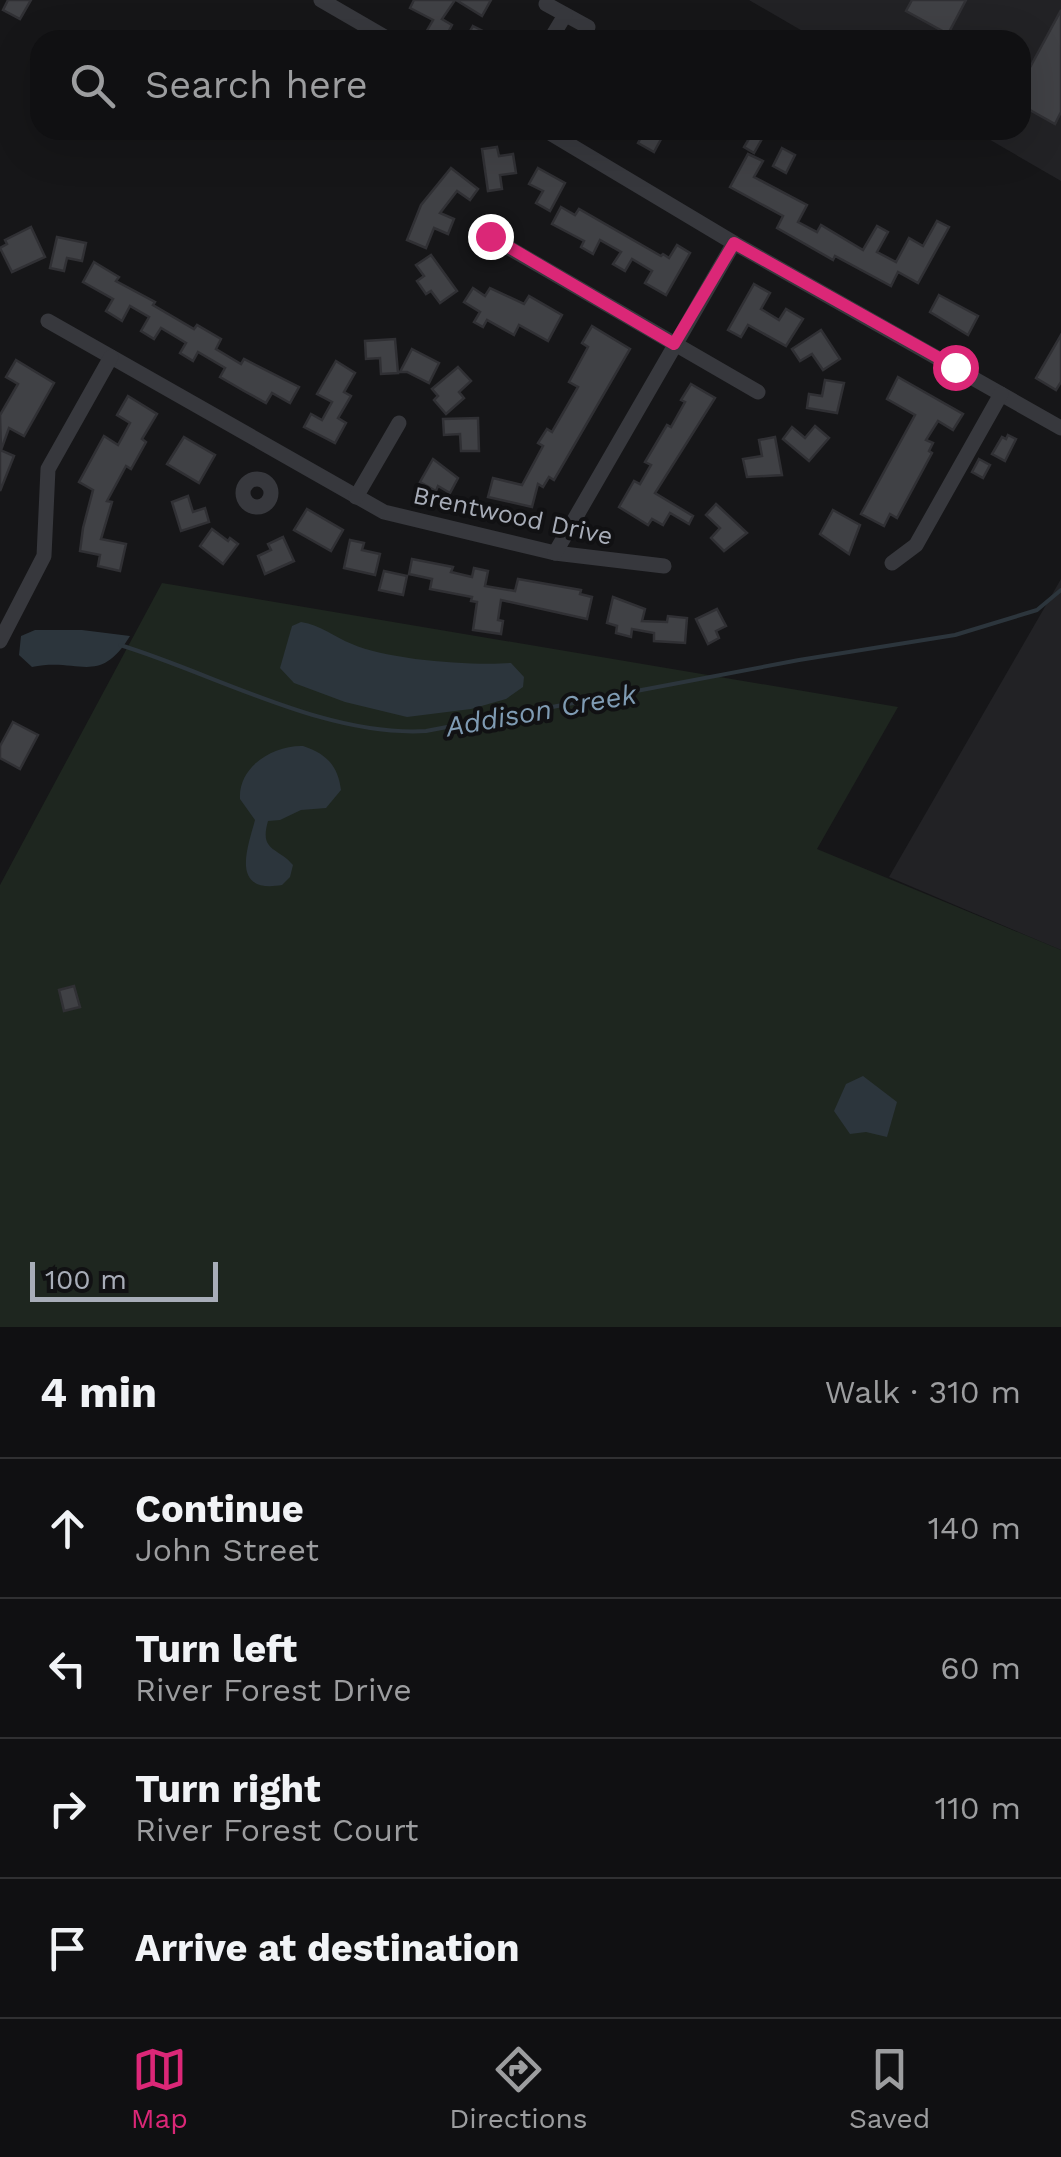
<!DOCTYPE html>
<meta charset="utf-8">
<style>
body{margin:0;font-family:"Work Sans",sans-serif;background:#19191b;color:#f1f3f6}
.scale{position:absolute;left:30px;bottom:25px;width:188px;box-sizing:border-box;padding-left:10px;border:5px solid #a8adb8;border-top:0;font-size:28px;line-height:35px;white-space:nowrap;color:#a8adb8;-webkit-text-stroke:8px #111113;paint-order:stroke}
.stop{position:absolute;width:30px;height:30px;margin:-22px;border:8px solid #db2777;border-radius:50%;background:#fff}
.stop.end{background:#db2777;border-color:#fff;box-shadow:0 2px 10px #0008}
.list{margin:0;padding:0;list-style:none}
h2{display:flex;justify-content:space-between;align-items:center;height:130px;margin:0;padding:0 40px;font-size:42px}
h2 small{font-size:32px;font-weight:400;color:#9c9d9f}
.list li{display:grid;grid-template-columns:65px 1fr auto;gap:30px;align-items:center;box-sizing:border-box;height:140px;padding:0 40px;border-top:2px solid #303032}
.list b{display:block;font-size:38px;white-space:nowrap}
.list p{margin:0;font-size:32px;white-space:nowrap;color:#9c9d9f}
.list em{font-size:32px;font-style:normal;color:#9c9d9f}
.icon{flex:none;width:55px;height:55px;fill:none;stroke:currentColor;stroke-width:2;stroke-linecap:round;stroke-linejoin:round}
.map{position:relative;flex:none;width:1061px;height:1327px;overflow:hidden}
.search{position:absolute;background:#101012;box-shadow:0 10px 40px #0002;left:30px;right:30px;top:30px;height:110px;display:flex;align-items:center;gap:25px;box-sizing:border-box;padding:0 35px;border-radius:30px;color:#9c9d9f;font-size:38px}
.sheet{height:690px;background:#101012}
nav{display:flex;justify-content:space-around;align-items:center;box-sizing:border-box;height:140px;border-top:2px solid #303032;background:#101012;font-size:28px;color:#9c9d9f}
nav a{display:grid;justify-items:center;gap:5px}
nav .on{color:#db2777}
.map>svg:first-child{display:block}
.built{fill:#222225}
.green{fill:#1e261f}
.water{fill:#2c353c}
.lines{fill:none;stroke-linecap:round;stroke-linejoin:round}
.stream{stroke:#2c353c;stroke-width:4}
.building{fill:#404145;stroke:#303034;stroke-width:2.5}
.minor{stroke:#37383d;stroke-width:15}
.route{stroke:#db2777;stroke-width:12}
.labels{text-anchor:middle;stroke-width:8;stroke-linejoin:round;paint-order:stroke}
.street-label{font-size:25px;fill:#a8adb8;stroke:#111113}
.water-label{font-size:28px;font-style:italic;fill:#7f9bb3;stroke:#111113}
</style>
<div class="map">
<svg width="1061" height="1327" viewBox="0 0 1061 1327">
<rect width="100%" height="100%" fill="#161618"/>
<g class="built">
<path d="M749,0H1061V181L973,130H1021V40H818Z"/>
<path d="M1061,579V950L889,877Z"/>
</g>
<path class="green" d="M162,583L898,707L817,849L1061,950V1327H0V885Z"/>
<g class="water">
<path d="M301,622C321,625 334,637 352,644C388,660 472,666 511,663L524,677L523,687L506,699L471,709L407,717L345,702L294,683L280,668L292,626Z"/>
<path d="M35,630H82L130,636C99,687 79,657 32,667L19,655L21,636Z"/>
<path d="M303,746C327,754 338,766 341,790L326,808L301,810L280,820L268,821C259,852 278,847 293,865L290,877L282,885C229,894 248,847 255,820L240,799C238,766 274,745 303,746Z"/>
<path d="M863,1076L897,1102L887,1137L866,1132L850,1134L834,1111L846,1084Z"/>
</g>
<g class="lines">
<path class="stream" d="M120,645C215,674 325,737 426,731L799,660L955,635L1037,610L1061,590"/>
</g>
<g class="building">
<path d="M8,0H31L20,19L3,10Z"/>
<path d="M414,0H455L442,19L452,25L444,40L425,34L433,20L410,8Z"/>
<path d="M456,0H491L482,16Z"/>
<path d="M912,0H966L948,34L906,11Z"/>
<path d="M1061,10V112L1055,124L1021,105V84Z"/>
<path d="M473,26L487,33L483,40H465Z"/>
<path d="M645,130H666L654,152L638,143Z"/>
<path d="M754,130H767L754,153L744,147Z"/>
<path d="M497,147L499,156L513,154L516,173L500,175L502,189L488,191L482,149Z"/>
<path d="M782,148L795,155L786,173L773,166Z"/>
<path d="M748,154L763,161L754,177L807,205L798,222L817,232L821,225L863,250L877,226L888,232L877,252L896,262L909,238L923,246L937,221L949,227L918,283L898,272L891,286L835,256L833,260L777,228L783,216L730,187Z"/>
<path d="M451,168L478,189L470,200L457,191L440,213L454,219L448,234L434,228L426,248L407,240L421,205Z"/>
<path d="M538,168L565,183L550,211L536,203L543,191L529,184Z"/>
<path d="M561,207L575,215L579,209L661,256L663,254L669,258L677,245L690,253L666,295L645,283L652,271L632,259L625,271L613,264L621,252L600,240L593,254L581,247L584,241L552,224Z"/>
<path d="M31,227L45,257L12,272L0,248L7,244L5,240Z"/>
<path d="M57,237L86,243L82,261L67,258L64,271L50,268Z"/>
<path d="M431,255L457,291L440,303L431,291L426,294L417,281L424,276L416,265Z"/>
<path d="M94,262L119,277L116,281L155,302L153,305L194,329L197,325L221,339L216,349L241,364L244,359L299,387L290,403L272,393L266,403L244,391L220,377L225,368L198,352L193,361L180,353L186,343L161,328L154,339L141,331L149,317L130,306L122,321L106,311L113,299L83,282Z"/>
<path d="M754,284L770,293L761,309L779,320L786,309L803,319L786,346L748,325L741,337L728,330Z"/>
<path d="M473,288L485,296L490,288L524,304L529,296L562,315L548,341L519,325L514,335L487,320L483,327L474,322L480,312L464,302Z"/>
<path d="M939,295L978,316L968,335L930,312Z"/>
<path d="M592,326L630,349L554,480L549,477L543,487L538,484L532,507L488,497L493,478L522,485L543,446L538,443L547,429L552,432L578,387L569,382L588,347L582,343Z"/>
<path d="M821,330L840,359L823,370L812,354L800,361L792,349Z"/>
<path d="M1061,335V382L1056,390L1036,378Z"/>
<path d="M395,339L398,373L381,374L380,358L366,359L365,341Z"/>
<path d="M412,349L439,363L429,383L407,372H400Z"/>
<path d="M16,360L54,383L24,436L9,428L1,450L0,415L18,384L6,377Z"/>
<path d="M336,361L355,373L344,392L351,396L338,418L346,423L335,443L304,427L311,414L322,420L332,402L317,394Z"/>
<path d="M458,367L471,381L459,392L464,398L446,414L434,400L438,396L432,389Z"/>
<path d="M898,377L963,414L953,430L938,421L926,440L933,443L929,451L932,453L897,518L890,514L884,526L861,514L915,415L887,399Z"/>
<path d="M825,380L844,383L837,413L807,408L809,394L822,396Z"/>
<path d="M691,384L715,398L655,493L693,516L689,524L670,513L663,525L652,519L648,525L619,507L634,481L640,484L651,465L645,462L667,425L671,427L685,402L681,400Z"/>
<path d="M128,396L157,414L142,439L146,442L131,469L126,466L107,501L112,502L101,539L126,544L120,571L98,566L100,555L80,551L83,528L93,490L79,482L104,436L118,445L130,423L117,415Z"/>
<path d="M478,418L479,451H461L460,434L444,435L443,419Z"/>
<path d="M815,426L829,438L809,461L783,439L792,427L805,438Z"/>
<path d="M1008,435L1016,439L1005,461L992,454L1002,437L1006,439Z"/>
<path d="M184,437L215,455L199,483L167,464Z"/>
<path d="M775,437L782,475L747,477L743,459L762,456L759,440Z"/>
<path d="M0,450L14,456L0,491Z"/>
<path d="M433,459L458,478L450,493L438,486L436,491L420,482Z"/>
<path d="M979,459L990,465L983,478L972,472Z"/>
<path d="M188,496L193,512L205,508L209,522L181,531L172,502Z"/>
<path d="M716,504L747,533L724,551L711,538L720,528L706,515Z"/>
<path d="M307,509L343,530L331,551L294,530Z"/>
<path d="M833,510L860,525L849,554L820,534Z"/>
<path d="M212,529L228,541L230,538L238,544L223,564L200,546Z"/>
<path d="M283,537L294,561L265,574L258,556L271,550L268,544Z"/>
<path d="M350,540L364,543L362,550L380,554L375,575L344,568Z"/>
<path d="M412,559L453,567L451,572L472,577L474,568L488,571L485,586L515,591L518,579L581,590L580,594L592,597L587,619L501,600L498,620L503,621L501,634L473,630L477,602L471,601L472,597L430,589L432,579L409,574Z"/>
<path d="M384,571L407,576L403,595L379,590Z"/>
<path d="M613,597L645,609L642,621L667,622L668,616L687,618L685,643L654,641V633L632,629L631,637L616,633L617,626L607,623Z"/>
<path d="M717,609L726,626L716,631L719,638L708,644L696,619Z"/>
<path d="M13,722L38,735L20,769L0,758V746Z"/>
<path d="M74,986L80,1007L64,1011L59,990Z"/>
</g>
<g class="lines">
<g class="minor">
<path d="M321,0L390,40"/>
<path d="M546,4L588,27"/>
<path d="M550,40L565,15"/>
<path d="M545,130L734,243L1061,428"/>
<path d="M490,237L758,392"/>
<path d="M48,321L384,512L555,553L664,566"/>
<circle cx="257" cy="493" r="14"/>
<path d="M356,497L399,423"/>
<path d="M555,553L734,243"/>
<path d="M892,563L916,545L1001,394"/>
<path d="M0,641L44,556L48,469L111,357"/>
</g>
</g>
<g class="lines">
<path class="route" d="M490,236L674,344L734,243L955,367"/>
</g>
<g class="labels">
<g class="street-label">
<text transform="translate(513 515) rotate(12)" y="9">Brentwood Drive</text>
</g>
<g class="water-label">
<text transform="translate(541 710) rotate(-10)" y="10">Addison Creek</text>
</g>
</g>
</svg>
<div class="scale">100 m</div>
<div class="stop" style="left:955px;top:367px"></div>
<div class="stop end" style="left:490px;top:236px"></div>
<div class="search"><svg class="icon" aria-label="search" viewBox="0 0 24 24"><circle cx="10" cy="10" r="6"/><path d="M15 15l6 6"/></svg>Search here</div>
</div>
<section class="sheet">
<h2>4 min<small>Walk · 310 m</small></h2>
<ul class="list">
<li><svg class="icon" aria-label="ahead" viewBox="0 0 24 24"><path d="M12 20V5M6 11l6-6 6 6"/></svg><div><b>Continue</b><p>John Street</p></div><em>140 m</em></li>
<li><svg class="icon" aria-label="left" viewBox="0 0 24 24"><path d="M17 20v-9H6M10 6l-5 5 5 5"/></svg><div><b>Turn left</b><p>River Forest Drive</p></div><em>60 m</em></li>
<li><svg class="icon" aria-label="right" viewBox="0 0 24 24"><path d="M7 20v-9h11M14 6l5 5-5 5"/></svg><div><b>Turn right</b><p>River Forest Court</p></div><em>110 m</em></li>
<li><svg class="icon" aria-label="arrive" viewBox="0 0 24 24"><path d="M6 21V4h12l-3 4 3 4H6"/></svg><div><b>Arrive at destination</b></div></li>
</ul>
</section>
<nav>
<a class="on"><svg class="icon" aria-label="map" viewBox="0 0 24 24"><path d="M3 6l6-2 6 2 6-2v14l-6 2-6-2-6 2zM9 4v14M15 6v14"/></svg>Map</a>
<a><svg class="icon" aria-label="directions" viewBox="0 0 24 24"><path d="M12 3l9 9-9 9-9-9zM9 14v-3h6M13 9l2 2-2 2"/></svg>Directions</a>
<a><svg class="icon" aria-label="saved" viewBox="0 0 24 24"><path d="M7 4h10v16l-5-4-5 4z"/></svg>Saved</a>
</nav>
